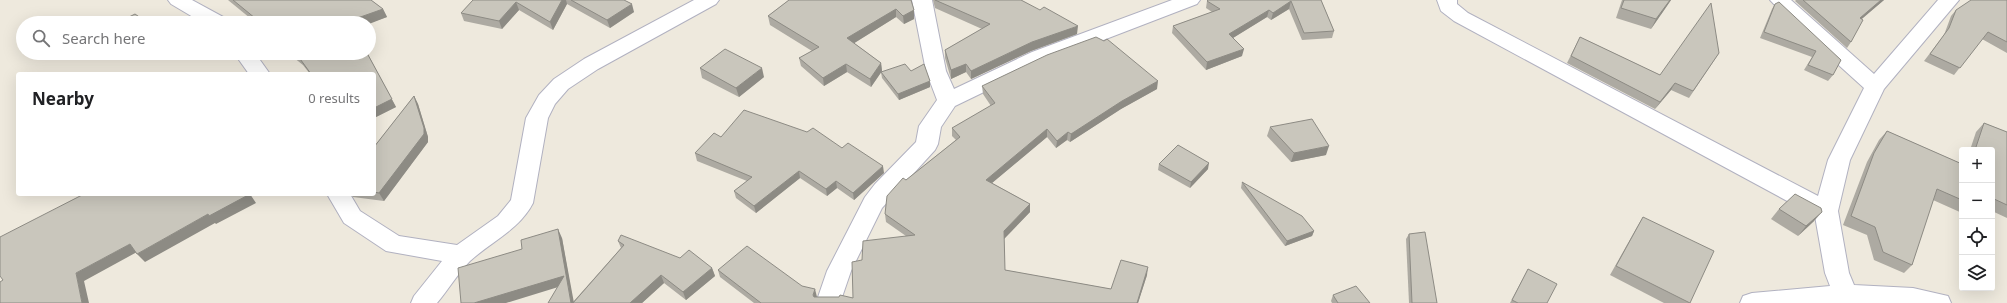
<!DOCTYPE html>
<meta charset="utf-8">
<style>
body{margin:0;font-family:"Noto Sans",sans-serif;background:#f6f6f6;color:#202124}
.controls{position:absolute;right:12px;bottom:12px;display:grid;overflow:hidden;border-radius:4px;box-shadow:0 4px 16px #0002}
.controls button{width:36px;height:36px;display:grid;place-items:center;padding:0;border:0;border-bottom:1px solid #e0e0e0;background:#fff;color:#202124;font:20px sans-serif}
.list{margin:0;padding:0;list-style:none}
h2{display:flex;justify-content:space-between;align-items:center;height:52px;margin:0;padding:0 16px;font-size:17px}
h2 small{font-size:13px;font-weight:400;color:#757577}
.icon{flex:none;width:22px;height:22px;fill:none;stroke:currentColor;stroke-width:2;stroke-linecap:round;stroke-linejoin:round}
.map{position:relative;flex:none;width:2007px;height:303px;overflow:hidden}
.search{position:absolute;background:#fff;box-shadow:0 4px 16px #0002;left:16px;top:16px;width:360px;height:44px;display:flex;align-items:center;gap:10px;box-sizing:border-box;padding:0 14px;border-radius:22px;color:#757577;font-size:15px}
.panel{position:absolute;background:#fff;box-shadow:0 4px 16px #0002;left:16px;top:72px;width:360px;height:124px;border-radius:4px}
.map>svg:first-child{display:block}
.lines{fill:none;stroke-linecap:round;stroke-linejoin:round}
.minor-casing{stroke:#b1b1c0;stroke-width:2}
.minor{fill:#fff;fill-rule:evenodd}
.wall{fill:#adaaa2}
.shaded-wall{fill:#8d8b84}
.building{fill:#c9c6bc;stroke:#8d8b84}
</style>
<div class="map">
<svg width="2007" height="303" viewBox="0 0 2007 303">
<rect width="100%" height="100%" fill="#eee9dd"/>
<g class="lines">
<defs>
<g id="minor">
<path d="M168,0H192L225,18L228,23H203L171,4Z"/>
<path d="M694,0H719L716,4L598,69L568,89L555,104L548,118L533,203C519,230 492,241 470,261C458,273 448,290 437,303H411L414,296L442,261L386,251L344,223L327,194H350L360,211L399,236L457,245L498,216L511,200L526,118L539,95L554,79L584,59Z"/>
<path d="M912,0H932L946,71L954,89L1032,52L1172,0H1200L1197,4L1046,62L955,106L941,127L938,144L935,150L882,208L851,271L840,303H816L827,271L865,197L875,184L916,142L919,126L937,100L926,71Z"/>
<path d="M1437,0H1457V4L1468,13L1818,196L1828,160L1864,88L1791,22L1770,0H1791L1874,74L1938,0H1959L1884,89L1850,160L1838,211L1849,273L1854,285L1913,288L1948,296L1951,303H1740L1743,296L1752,293L1830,286L1825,273L1815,216L1454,21L1441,11Z"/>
<path d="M234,53H255L270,74H249Z"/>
</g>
</defs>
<use href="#minor" class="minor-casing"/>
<use href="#minor" class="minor"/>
</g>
<g class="wall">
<path d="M228,0H371L383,9L387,17L369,23H256Z"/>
<path d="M473,0H624L634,12L610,28L567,4L553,30L519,10L502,29L464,21L461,13Z"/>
<path d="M789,0L914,10V19L904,24L896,17L854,43L881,63L882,71L871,87L847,72L824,86L801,66L799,58L812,51L770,25L768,16Z"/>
<path d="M933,0H1021L1077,34L1031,51L971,79L966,72L951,79L945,58V50L982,29L935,8Z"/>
<path d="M1321,0L1334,31L1332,38L1302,40L1289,9L1271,20L1267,17L1233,38L1242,56L1206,70L1172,33L1173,26L1212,12L1206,8L1207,1Z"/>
<path d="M1622,0H1671L1651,29L1616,18Z"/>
<path d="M1796,0H1884L1861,19L1851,42L1847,48L1795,1Z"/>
<path d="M2007,0V53L1982,39L1954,75L1924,61L1944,35L1951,16L1956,10Z"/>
<path d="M1775,4L1841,60L1833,75L1828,81L1804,70L1812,57L1760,38L1772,9Z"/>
<path d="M1580,37L1660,75L1719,53L1689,98L1671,90L1655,109L1567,63Z"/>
<path d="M121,53H137L128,58Z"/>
<path d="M288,53H367L396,107L374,118V74H310L303,65Z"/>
<path d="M700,68L764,77L739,97L702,78Z"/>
<path d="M911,71L930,87L899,100L882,78L881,72Z"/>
<path d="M982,86L1157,89L1121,109L1070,142L1067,140L1056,148L1047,137L992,183L1030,204V212L1004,239L1005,270L1111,289L1147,275L1138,303H754L720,277L718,270L816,297L853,298L862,260L906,236L886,222L885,214L906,180L956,140L952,136V128L991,106L983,94Z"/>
<path d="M414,96L418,104L428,137V142L384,201L353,197L351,194H374V147Z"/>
<path d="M1984,123L2007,132V218L1992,211V150H1970L1976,132Z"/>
<path d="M1270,127L1326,155L1291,162L1267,136Z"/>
<path d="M1887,131L1962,164V213L1933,200L1912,265L1904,273L1874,260L1867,235L1843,225L1867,162L1879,140Z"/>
<path d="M721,137L842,148L884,173L854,200L837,188L827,196L800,178L756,213L736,198L734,191L747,181L697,161L695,153Z"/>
<path d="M1159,164L1208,169L1190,188L1158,170Z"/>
<path d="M1242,182L1314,231L1312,236L1285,246L1241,188Z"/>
<path d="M1779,209L1814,221L1798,236L1771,219Z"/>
<path d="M1643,217L1690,303H1664L1610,275L1637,227Z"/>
<path d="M1409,234L1437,303H1409L1406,239Z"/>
<path d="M562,238L573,302L621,248L618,241L712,268L715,276L686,300L664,283L642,303H548L558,287Z"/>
<path d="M1528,269L1547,303H1510Z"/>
<path d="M1333,295L1370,303H1332L1331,301Z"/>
</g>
<g class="shaded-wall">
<path d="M562,0H566L567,4L553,30L550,22Z"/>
<path d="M1670,0H1671L1651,29L1656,19Z"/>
<path d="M1881,0H1884L1856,24L1860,18Z"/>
<path d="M1291,1L1289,9L1271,20L1273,13Z"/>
<path d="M516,2L519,10L502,29L499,21Z"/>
<path d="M632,4L634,12L610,28L607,20Z"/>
<path d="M383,9L387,17L369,24V23H353L352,20Z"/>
<path d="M896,9V17L848,47L847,38Z"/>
<path d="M914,10V19L904,24L903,16Z"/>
<path d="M1269,10L1267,17L1228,41L1229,34Z"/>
<path d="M1078,26L1077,34L1031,51L971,79V71L1032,42Z"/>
<path d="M1244,49L1242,56L1206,70L1207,62Z"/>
<path d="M124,53H137L128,58Z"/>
<path d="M367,53L396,107L374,118V108Z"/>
<path d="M881,63L882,71L871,87L870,79Z"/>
<path d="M846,64L847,72L824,86L823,78Z"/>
<path d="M966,64V72L951,79V70Z"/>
<path d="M762,68L764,77L739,97L736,88Z"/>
<path d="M930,81V87L899,100L898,94Z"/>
<path d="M1158,81L1157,89L1121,109L1070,142L1071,134L1122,101Z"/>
<path d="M1675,83L1671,90L1655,109L1660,102Z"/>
<path d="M414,96L418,104L428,137V142L384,201L379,193Z"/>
<path d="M1047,129V137L986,188V180Z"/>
<path d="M1068,132L1067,140L1056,148L1057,141Z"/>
<path d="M1329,146L1326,155L1291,162L1294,153Z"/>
<path d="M1209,163L1208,169L1190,188L1191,182Z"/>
<path d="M883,166L884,173L854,200L853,193Z"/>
<path d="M799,171L800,178L756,213L754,206Z"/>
<path d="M836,181L837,188L827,196L826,189Z"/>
<path d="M250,194L256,203L216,224L215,223L145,262L137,254L208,214Z"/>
<path d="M1030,204V212L1004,239V231Z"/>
<path d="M1822,212L1814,221L1798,236L1806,226Z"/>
<path d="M558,229L562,238L574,303H571L568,284L506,303H474Z"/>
<path d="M1314,231L1312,236L1285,246L1287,241Z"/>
<path d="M130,244L137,252L84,281L89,303H82L76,273Z"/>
<path d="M1148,267L1147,275L1138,303H1137Z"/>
<path d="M712,268L715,276L686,300L683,292Z"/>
<path d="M661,275L664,283L642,303H630Z"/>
<path d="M815,289L817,297L815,303L813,295Z"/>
</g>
<g class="building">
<path d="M233,0H371L383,9L352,20L353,23H261Z"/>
<path d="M473,0H562L550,22L516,2L499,21L461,13Z"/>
<path d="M571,0H624L632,4L607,20Z"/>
<path d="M789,0H911L914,10L903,16L896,9L847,38L881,63L870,79L846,64L823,78L799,58L819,47L768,16Z"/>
<path d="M935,0H1021L1040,10L1044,7L1078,26L1032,42L971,71L966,64L951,70L945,50L990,24Z"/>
<path d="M1208,0H1321L1334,31L1304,33L1291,1L1273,13L1269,10L1229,34L1244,49L1207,62L1173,26L1220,9L1207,1Z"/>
<path d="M1624,0H1670L1656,19L1621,8Z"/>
<path d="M1803,0H1881L1860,18L1863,20L1851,42Z"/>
<path d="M1971,0H2007V42L1988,32L1960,68L1930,54L1949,28L1956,10Z"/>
<path d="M1779,2L1841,60L1833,75L1808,65L1816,51L1764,32L1775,4Z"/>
<path d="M1711,3L1719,53L1693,91L1675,83L1660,102L1571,56L1580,37L1660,75Z"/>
<path d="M135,14L148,23H117Z"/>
<path d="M1096,37L1104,41L1107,39L1158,81L1122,101L1071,134L1068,132L1057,141L1047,129L986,180L1030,204L1004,231L1005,270L1111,289L1121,260L1148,267L1137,303H761L718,270L747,246L802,286L815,289L813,295L814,297H839L840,295L853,298L852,262L862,260L863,241L915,235L885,214L887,196L903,178L906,180L960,137L952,128L995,103L982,86L1047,55Z"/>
<path d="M725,49L762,68L736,88L700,68Z"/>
<path d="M294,53H367L392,99L374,108V74H311L298,56Z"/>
<path d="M905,64L911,71L924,64L930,81L898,94L881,72Z"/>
<path d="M414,96L424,128V134L379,193L374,192V147Z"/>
<path d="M744,110L807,132L813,128L842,148L848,143L883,166L853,193L836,181L826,189L799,171L754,206L734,191L752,177L695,153L714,133L721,137Z"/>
<path d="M1312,119L1329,146L1294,153L1270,127Z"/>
<path d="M1984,123L2007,132V205L1992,198V150H1975Z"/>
<path d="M1887,131L1962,164V200L1937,189L1912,265L1883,252L1875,227L1851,216L1874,153Z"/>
<path d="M1178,145L1209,163L1191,182L1159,164Z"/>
<path d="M1242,182L1302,216L1314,231L1287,241Z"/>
<path d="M84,194H250L209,216L208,214L137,254L130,244L76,273L82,303H0V282L3,280L0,276V237Z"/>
<path d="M1795,194L1821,208L1822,212L1806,226L1779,209Z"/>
<path d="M1643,217L1714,251L1690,303L1616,266Z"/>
<path d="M558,229L571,303H548L564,276L474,303H461L458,268L522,249L521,240Z"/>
<path d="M1425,232L1437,303H1412L1409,234Z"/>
<path d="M621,235L680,258L689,250L712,268L683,292L661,275L630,303H573L624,245L618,241Z"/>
<path d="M1528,269L1557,284L1547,303H1518L1512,300Z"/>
<path d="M1356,286L1370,303H1338L1333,295Z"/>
</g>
</svg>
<div class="controls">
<button>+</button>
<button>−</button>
<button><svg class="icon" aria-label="locate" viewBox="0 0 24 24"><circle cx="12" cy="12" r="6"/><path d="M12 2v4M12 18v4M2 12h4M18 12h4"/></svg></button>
<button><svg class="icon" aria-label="layers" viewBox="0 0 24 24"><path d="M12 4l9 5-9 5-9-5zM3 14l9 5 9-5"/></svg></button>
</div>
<div class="search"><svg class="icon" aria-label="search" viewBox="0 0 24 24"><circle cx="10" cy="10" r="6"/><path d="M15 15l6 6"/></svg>Search here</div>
<section class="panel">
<h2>Nearby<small>0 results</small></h2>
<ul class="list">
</ul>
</section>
</div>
